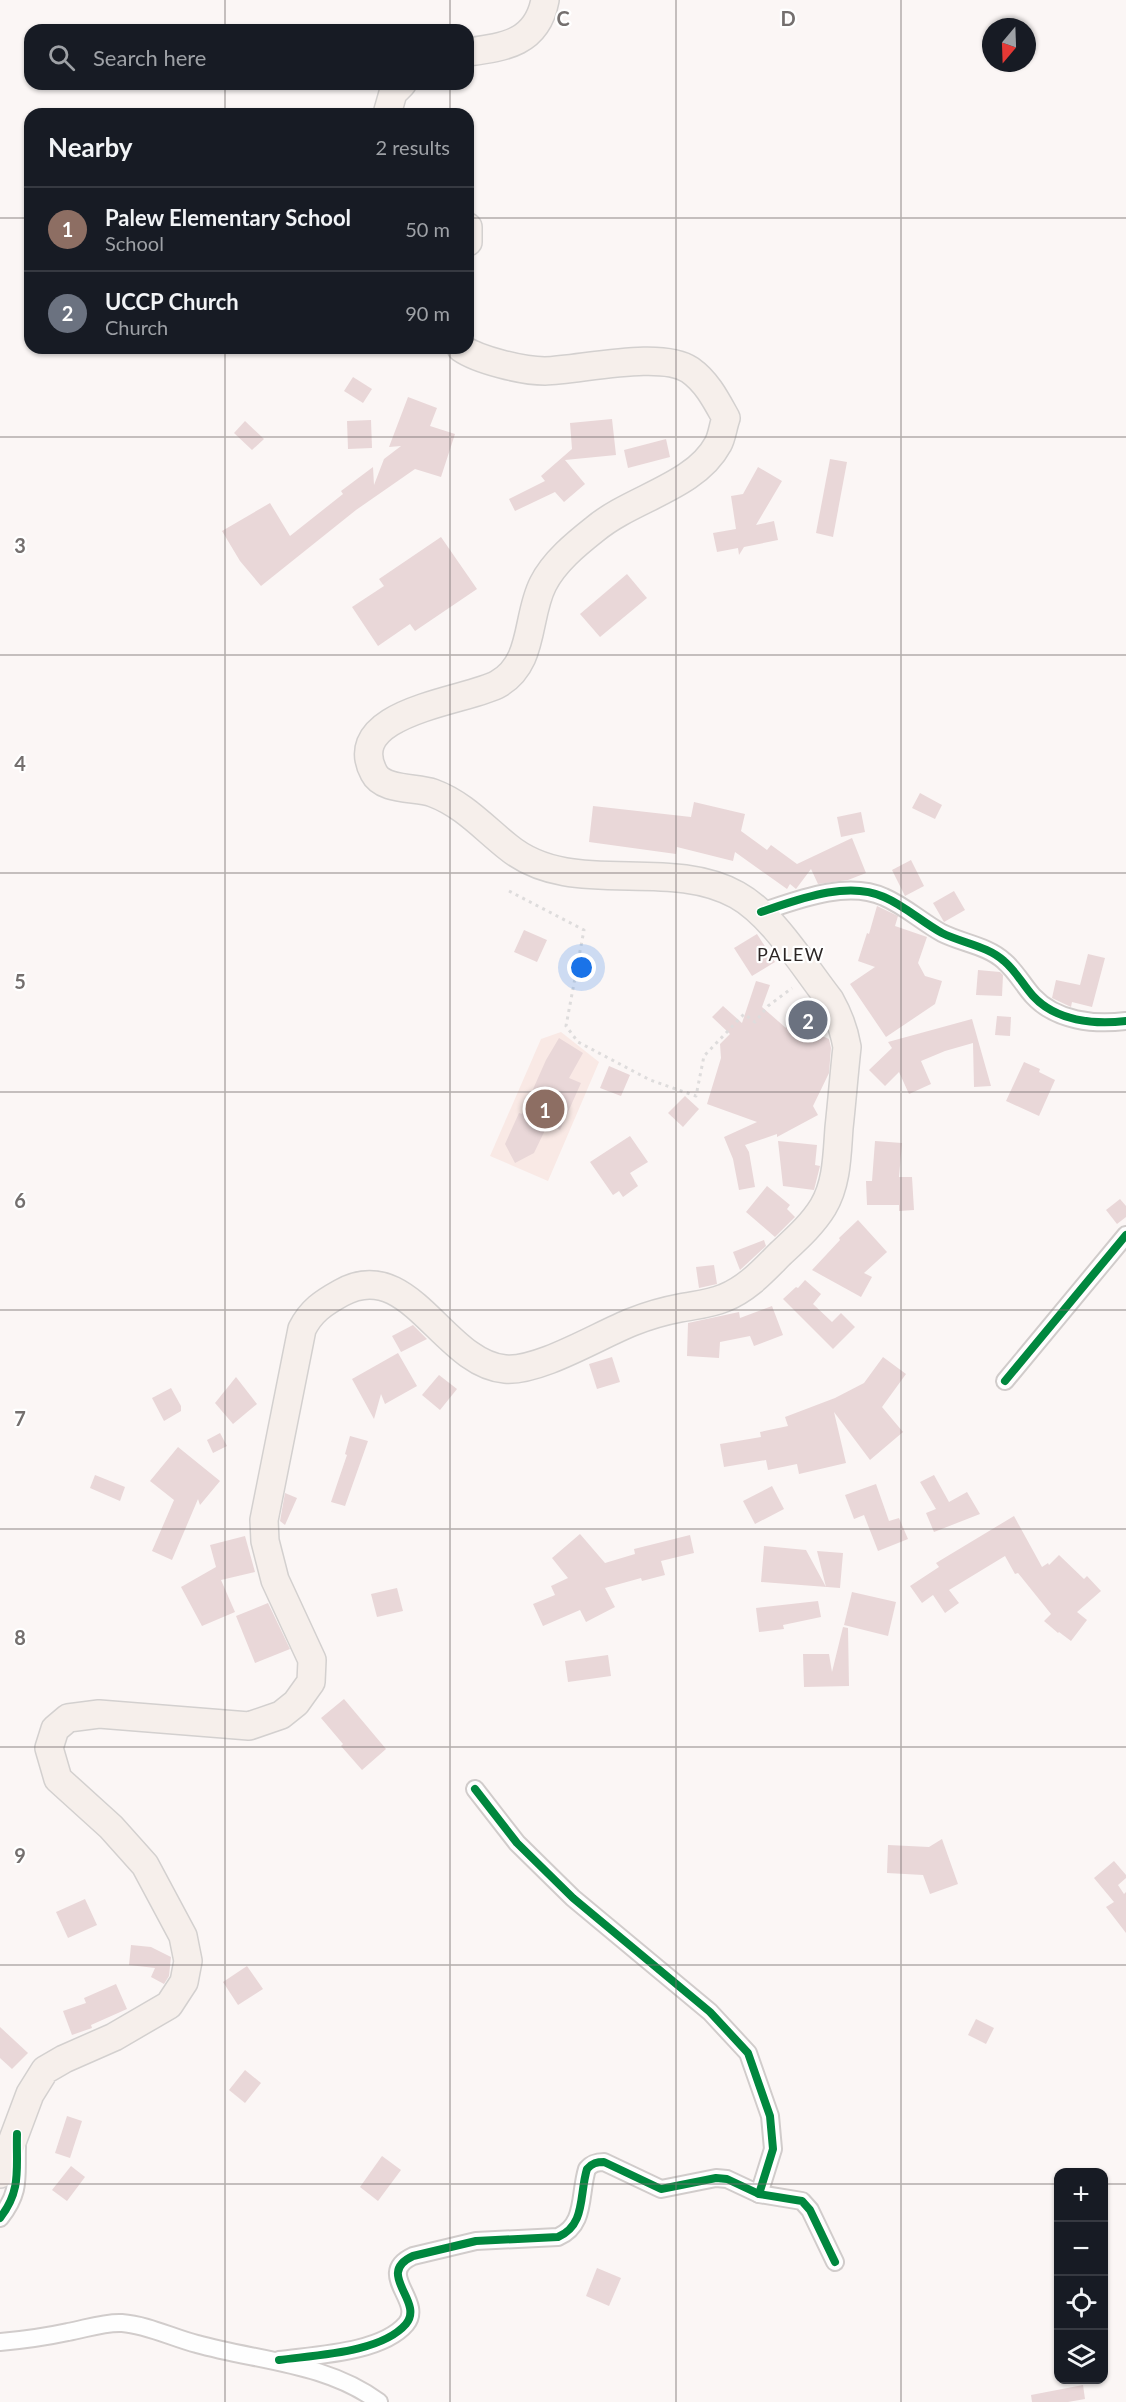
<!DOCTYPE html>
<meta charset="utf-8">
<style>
body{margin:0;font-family:Lato,sans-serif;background:#20242c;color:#f1f3f6}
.controls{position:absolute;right:18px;bottom:18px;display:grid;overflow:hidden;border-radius:12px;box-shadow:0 2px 4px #0004}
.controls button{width:54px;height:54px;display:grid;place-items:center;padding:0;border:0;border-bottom:2px solid #363941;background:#171b24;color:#f1f3f6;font:30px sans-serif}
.compass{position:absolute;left:982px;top:18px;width:54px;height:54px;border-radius:50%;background:#171b24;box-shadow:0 2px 4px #0004;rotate:199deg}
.you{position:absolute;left:582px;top:968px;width:21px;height:21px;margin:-15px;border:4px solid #fff;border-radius:50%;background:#1a73e8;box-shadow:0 0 0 9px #1a73e833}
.badge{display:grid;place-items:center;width:39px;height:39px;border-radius:50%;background:#b45309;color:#fff;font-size:20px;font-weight:700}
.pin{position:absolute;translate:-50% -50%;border:3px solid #fff;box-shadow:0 2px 6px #0006}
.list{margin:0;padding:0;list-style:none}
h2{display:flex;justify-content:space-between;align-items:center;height:78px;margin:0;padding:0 24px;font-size:26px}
h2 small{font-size:20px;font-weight:400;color:#9ea1a6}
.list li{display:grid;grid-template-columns:39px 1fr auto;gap:18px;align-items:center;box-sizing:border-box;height:84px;padding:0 24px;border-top:2px solid #363941}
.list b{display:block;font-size:22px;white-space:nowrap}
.list p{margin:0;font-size:20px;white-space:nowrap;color:#9ea1a6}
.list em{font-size:20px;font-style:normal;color:#9ea1a6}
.icon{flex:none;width:33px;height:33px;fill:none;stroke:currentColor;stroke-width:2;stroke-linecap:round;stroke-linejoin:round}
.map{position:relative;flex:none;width:1126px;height:2402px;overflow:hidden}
.search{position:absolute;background:#171b24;box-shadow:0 2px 4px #0004;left:24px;top:24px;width:450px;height:66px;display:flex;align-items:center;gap:15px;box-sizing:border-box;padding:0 21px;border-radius:18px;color:#9ea1a6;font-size:22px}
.panel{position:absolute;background:#171b24;box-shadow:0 2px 4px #0004;left:24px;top:108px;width:450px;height:246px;border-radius:18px}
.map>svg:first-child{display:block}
.built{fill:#f9e9e5}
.building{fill:#e9d7d8}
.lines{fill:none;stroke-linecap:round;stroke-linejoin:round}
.minor-casing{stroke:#d1cccb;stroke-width:20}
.primary-casing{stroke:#d3d0cf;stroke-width:30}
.path{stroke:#dedcdc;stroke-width:3;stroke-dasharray:3 4.5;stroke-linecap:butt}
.minor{stroke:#fefefe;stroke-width:16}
.primary{stroke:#f6efeb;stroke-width:27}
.cycleway-casing{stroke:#fff;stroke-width:11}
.cycleway{stroke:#00873e;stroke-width:8}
.grid{fill:none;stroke:#746f6e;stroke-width:1.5;stroke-opacity:0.55}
.labels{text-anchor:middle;stroke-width:4.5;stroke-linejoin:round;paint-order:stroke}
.neighbourhood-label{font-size:18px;letter-spacing:1.5px;fill:#2c2625;stroke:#fff}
.grid-label{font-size:20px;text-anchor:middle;font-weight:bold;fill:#746f6e;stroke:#fff;stroke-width:4.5;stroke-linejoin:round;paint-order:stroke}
</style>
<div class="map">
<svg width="1126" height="2402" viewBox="0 0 1126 2402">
<rect width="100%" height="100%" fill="#fbf6f5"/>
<path class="built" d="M561,1032L599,1062L548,1181L490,1156L541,1039Z"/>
<g class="building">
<path d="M353,377L372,389L363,403L344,391Z"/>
<path d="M408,397L437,408L430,426L455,434L441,477L415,469L356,510L261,586L240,561L222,531L270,503L290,536L343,494L341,491L373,467L374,485L384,459L401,446L389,447Z"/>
<path d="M612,419L616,455L565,460L585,484L564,502L555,492L515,511L509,499L545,481L541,476L572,449L570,423Z"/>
<path d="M371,420L372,448L348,449L347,421Z"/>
<path d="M245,421L264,439L252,450L234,433Z"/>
<path d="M666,439L670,457L628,468L624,450Z"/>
<path d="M830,459L847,462L833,537L816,533Z"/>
<path d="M758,467L782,481L756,525L774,521L778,540L744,547L739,555L738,548L717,552L713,533L736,529L731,496L743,494Z"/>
<path d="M441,537L477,589L415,631L410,624L378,646L352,607L384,586L379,579Z"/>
<path d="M627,574L647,598L600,637L580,614Z"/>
<path d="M920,793L942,805L935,819L912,808Z"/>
<path d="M694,802L745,814L741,831L767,850L771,845L797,864L852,838L866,873L848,880L818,884L811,869L796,889L790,884L787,889L735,852L733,861L677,847L676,854L589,842L593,806L691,817Z"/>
<path d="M861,812L865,832L841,837L837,817Z"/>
<path d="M911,860L924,886L905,896L892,870Z"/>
<path d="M954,891L965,910L944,922L933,903Z"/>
<path d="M877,906L898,916L895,926L927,937L918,963L925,976L942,981L935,1004L886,1037L850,984L875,967L858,961L867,933L869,934Z"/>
<path d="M524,930L547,940L537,962L514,952Z"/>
<path d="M757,934L775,962L752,976L734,948Z"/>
<path d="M1088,954L1105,958L1092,1007L1072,1002L1071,1007L1052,998L1056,980L1080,985Z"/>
<path d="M978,970L1000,972L1003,975L1002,996L976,995Z"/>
<path d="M756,981L770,985L762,1007L786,1028L805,1007L822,1021L813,1032L829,1039L831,1048L829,1073L813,1106L818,1115L777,1137V1134L745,1145L749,1152L755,1187L739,1190L733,1159L724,1137L757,1122L707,1104L721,1058L720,1044L730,1034L712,1017L723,1006L742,1023Z"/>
<path d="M997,1016L1011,1017L1010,1036L995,1035Z"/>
<path d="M972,1019L991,1086L974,1087L973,1043L945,1051L921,1061L931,1084L909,1094L899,1072L885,1086L869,1070L892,1048L888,1042Z"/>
<path d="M559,1038L583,1053L569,1078L581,1083L560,1130L548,1124L534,1153L515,1163L505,1144L519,1113L522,1114L546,1060Z"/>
<path d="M1024,1062L1040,1069L1039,1072L1055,1080L1039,1116L1006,1101Z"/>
<path d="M609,1066L630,1075L621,1096L600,1088Z"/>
<path d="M685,1096L699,1109L683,1127L668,1113Z"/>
<path d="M630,1136L648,1162L630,1173L638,1186L623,1197L619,1191L613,1195L590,1162Z"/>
<path d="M778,1141L817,1145L815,1165L820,1166L814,1190L783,1186Z"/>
<path d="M875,1141L902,1143L899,1177H912L914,1210L899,1211V1205H867L866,1181H872Z"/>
<path d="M767,1186L790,1205L787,1209L795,1217L775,1237L746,1212Z"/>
<path d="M1120,1199L1126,1206V1217L1117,1224L1106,1210Z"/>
<path d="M858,1220L887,1252L864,1273L872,1277L861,1297L812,1270L840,1240L839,1238Z"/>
<path d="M764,1240L766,1246L740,1270L733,1252Z"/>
<path d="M714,1265L717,1284L699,1288L696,1267Z"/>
<path d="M805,1280L821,1294L813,1304L832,1322L841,1313L855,1327L833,1349L783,1299L796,1287L798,1288Z"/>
<path d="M772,1306L783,1335L754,1346L750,1336L720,1342L719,1358L687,1356L688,1323L739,1312L740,1318Z"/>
<path d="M413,1325L427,1339L401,1352L392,1336Z"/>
<path d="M398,1353L417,1386L385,1404L381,1394L374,1419L352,1379Z"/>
<path d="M612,1357L620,1382L597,1389L589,1364Z"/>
<path d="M883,1357L906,1374L882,1407L903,1432L870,1460L834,1412L846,1463L799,1474L797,1464L768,1470L766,1460L724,1467L720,1444L761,1437L760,1432L788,1426L785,1417L835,1398L864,1383Z"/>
<path d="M439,1375L457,1389L440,1410L422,1395Z"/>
<path d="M236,1377L257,1404L233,1424L215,1403Z"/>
<path d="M171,1388L181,1406V1411L164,1421L152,1398Z"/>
<path d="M220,1433L227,1446L213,1453L207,1440Z"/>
<path d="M350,1436L368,1441L345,1506L331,1502L347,1455L345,1454Z"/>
<path d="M178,1447L220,1481L200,1505L198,1499L172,1560L152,1551L174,1500L150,1481Z"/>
<path d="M95,1475L125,1487L120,1501L90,1488Z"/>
<path d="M934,1475L949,1502L967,1492L980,1514L934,1532L926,1513L936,1509L920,1482Z"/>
<path d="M876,1484L889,1521L899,1518L908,1539L878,1551L864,1515L854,1519L845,1495Z"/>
<path d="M772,1486L784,1509L755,1524L743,1501Z"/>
<path d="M285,1493L297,1498L285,1525L280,1521Z"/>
<path d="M1014,1516L1042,1567L1048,1563L1049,1565L1059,1555L1084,1579L1087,1576L1101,1591L1077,1612L1087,1620L1071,1641L1059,1632L1058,1633L1044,1621L1051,1614L1018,1573L1015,1574L1005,1556L949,1590L959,1603L945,1613L933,1595L922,1603L910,1586L939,1567L936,1563Z"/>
<path d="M580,1534L605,1563L635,1554L634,1549L690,1535L694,1553L661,1561L665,1575L642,1581L641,1578L605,1588L615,1607L586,1622L580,1610L543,1626L533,1604L555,1595L551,1586L568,1578L552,1558Z"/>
<path d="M245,1536L255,1572L221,1580L235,1612L202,1626L181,1587L216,1567L210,1545Z"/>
<path d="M764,1546L806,1550L826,1587L817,1551L843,1553L840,1588L761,1582Z"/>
<path d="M397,1588L403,1611L377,1617L371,1594Z"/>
<path d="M852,1592L896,1602L888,1636L844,1625Z"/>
<path d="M818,1601L821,1617L783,1625L784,1629L759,1632L756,1608Z"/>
<path d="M268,1603L290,1649L255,1663L236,1616Z"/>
<path d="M843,1627L848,1628L849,1686L804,1687L803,1654H829L832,1672Z"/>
<path d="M608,1655L611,1676L568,1682L565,1661Z"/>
<path d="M344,1699L386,1749L362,1770L341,1746L343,1744L321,1718Z"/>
<path d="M942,1839L958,1884L930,1894L923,1875L887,1873L888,1845L929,1847Z"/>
<path d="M1114,1861L1126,1875V1878L1118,1885L1124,1894L1126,1892V1933L1106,1907L1114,1902L1094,1878Z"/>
<path d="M85,1899L97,1925L68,1938L56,1912Z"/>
<path d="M131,1945L151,1947L171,1957L169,1976L164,1984L151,1977L155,1968L129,1965Z"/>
<path d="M247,1966L263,1989L238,2005L223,1982Z"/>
<path d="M116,1984L127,2009L91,2025L92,2028L72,2035L63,2011L86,2003L84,1998Z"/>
<path d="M976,2019L994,2028L986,2044L968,2035Z"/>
<path d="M0,2027L28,2053L12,2069L0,2058Z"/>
<path d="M245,2070L261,2083L245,2103L229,2090Z"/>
<path d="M67,2116L82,2121L70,2158L55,2153Z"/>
<path d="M382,2156L401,2170L378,2201L360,2187Z"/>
<path d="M71,2166L85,2177L67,2201L52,2190Z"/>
<path d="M597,2268L621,2278L609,2306L586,2296Z"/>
<path d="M1083,2385L1085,2399L1068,2402H1032L1031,2395Z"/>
</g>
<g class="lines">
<defs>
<g id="minor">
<path d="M761,912C797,900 847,880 884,897C905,906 922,922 942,933C962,943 988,946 1004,961C1016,971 1023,985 1033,996C1056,1021 1094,1025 1126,1021"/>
<path d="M1005,1381L1126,1235"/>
<path d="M475,1789L517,1843L573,1898L710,2012L748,2053L770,2116L773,2149L759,2194"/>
<path d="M0,2218C21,2192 16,2177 17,2146"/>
<path d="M0,2342C23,2340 45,2337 68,2332C85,2329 104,2322 122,2323C148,2325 173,2338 197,2344C258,2361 327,2363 379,2402"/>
<path d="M279,2360C315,2355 381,2353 406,2324C425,2301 374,2274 413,2256L476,2241L558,2237C586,2225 579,2195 587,2169C592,2163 597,2162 604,2162L661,2189L716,2178L727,2179L759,2194L802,2201L810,2210L835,2262"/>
</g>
<g id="primary">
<path d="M468,52C505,47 537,43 545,0"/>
<path d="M387,114L393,93L402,84"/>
<path d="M468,227V242"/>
<path d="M0,2174L30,2094L45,2070L64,2059L114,2037L169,2005L184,1982L188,1961L183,1936L145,1865L111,1827L58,1779L49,1748L55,1729L68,1718L99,1714L249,1726L281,1715L296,1703L311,1682L312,1660L275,1580L265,1541L264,1520L302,1329C311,1311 323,1303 341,1293C409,1254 443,1364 505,1369C539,1372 599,1335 632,1322C647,1316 664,1311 680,1308C695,1305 710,1304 724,1298C747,1289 763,1271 780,1254C796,1239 812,1225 823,1207C837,1184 837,1155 839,1128C842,1101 844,1074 847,1047C844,1029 839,1016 830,1000C804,967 773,915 737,895C667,856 571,899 508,847C484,828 463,804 433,793C416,787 383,791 374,773C341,711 469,701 498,684C535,663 526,617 543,584C554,562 576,544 595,529C632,498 695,487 718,444C722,437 723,426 726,418C716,400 707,382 690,370C661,350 581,370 545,371C523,371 478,360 461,348"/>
</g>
</defs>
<use href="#minor" class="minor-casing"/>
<use href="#primary" class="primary-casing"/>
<path class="path" d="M509,891L584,930L566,1026L578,1042L650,1080L696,1096L704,1056L744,1014L755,1022L768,1006L792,988"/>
<use href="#minor" class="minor"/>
<use href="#primary" class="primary"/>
<defs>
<g id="cycleway">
<path d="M761,912C797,900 847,880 884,897C905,906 922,922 942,933C962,943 988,946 1004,961C1016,971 1023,985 1033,996C1056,1021 1094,1025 1126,1021"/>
<path d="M1005,1381L1126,1235"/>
<path d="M475,1789L517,1843L573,1898L710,2012L748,2053L770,2116L773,2149L759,2194"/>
<path d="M0,2218C22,2190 16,2168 17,2134"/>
<path d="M279,2360C315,2355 381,2353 406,2324C425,2301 374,2274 413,2256L476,2241L558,2237C586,2225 579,2195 587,2169C592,2163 597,2162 604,2162L661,2189L716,2178L727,2179L759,2194L802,2201L810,2210L835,2262"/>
</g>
</defs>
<use href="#cycleway" class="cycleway-casing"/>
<use href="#cycleway" class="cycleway"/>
</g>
<path class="grid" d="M225,0V30M450,0V30M676,0V2402M901,0V2402M225,84V114M450,84V114M0,218H30M468,218H1126M225,348V2402M450,348V2402M0,437H1126M0,655H1126M0,873H1126M0,1092H1126M0,1310H1126M0,1529H1126M0,1747H1126M0,1965H1126M0,2184H1058M1104,2184H1126"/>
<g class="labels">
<g class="neighbourhood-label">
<text x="791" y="961">PALEW</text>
</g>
</g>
<g class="grid-label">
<text x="563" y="26">C</text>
<text x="788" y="26">D</text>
<text x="20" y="553">3</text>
<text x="20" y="771">4</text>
<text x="20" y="989">5</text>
<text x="20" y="1208">6</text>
<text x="20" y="1426">7</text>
<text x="20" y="1645">8</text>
<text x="20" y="1863">9</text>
</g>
</svg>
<div class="controls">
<button>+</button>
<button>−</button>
<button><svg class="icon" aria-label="locate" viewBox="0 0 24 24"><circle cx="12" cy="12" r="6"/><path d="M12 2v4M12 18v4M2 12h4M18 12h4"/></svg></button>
<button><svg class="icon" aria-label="layers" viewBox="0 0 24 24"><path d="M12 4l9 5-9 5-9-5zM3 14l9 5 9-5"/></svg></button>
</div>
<svg class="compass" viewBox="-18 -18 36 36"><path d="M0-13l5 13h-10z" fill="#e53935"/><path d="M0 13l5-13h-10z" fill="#9ea1a6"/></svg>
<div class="you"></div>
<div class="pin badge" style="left:545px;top:1109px;background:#8d6e63">1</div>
<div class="pin badge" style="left:808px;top:1020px;background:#6b7280">2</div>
<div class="search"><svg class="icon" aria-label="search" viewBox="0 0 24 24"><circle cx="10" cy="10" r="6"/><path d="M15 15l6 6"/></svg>Search here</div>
<section class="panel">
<h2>Nearby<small>2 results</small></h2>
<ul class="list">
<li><span class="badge" style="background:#8d6e63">1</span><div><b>Palew Elementary School</b><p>School</p></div><em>50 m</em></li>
<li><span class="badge" style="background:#6b7280">2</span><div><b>UCCP Church</b><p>Church</p></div><em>90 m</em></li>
</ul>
</section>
</div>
